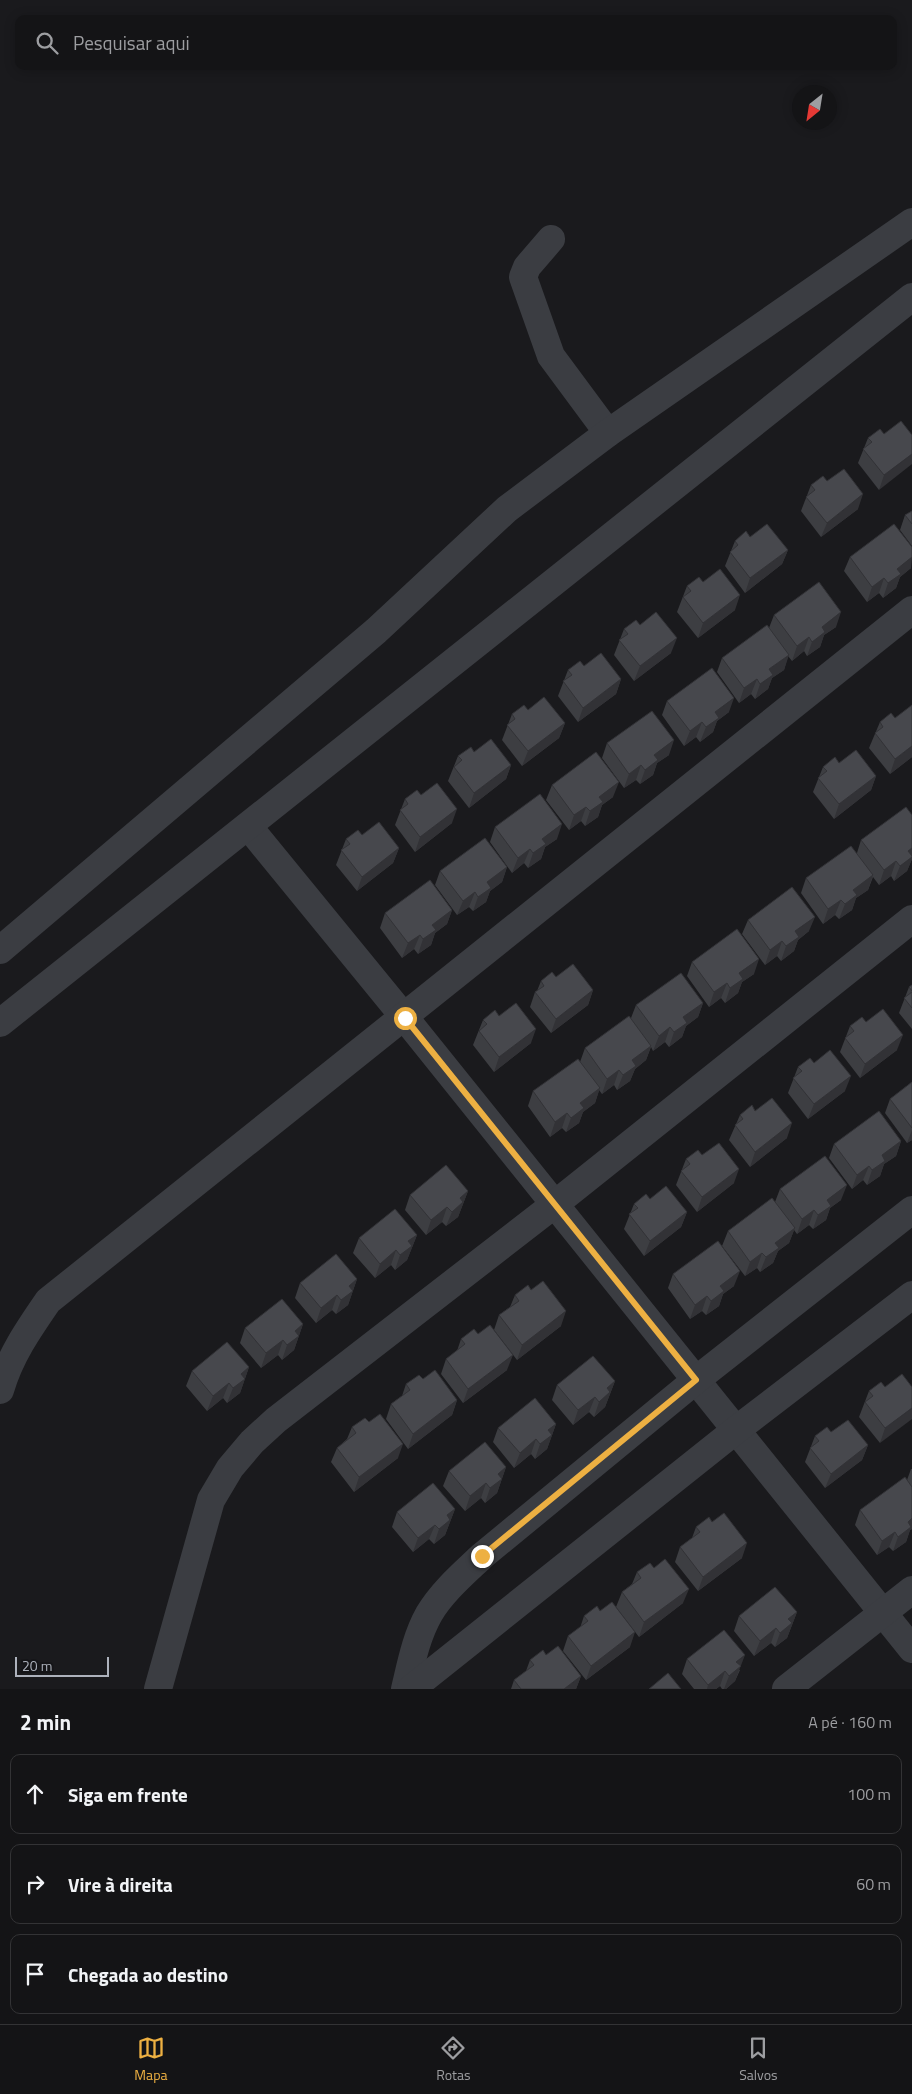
<!DOCTYPE html>
<html lang="pt">
<meta charset="utf-8">
<style>
body{margin:0;font-family:"Titillium Web",sans-serif;background:#212123;color:#f1f3f6}
.compass{position:absolute;left:792px;top:85px;width:45px;height:45px;border-radius:50%;background:#141416;box-shadow:0 2px 12px #0003;rotate:210deg}
.scale{position:absolute;left:15px;bottom:12px;width:94px;box-sizing:border-box;padding-left:5px;border:2px solid #adb2bc;border-top:0;font-size:14px;line-height:18px;white-space:nowrap;color:#adb2bc;-webkit-text-stroke:4px #151518;paint-order:stroke}
.stop{position:absolute;width:15px;height:15px;margin:-11px;border:4px solid #edb042;border-radius:50%;background:#fff}
.stop.end{background:#edb042;border-color:#fff;box-shadow:0 1px 5px #0008}
.list{margin:0;padding:0;list-style:none}
h2{display:flex;justify-content:space-between;align-items:center;height:65px;margin:0;padding:0 20px;font-size:21px}
h2 small{font-size:16px;font-weight:400;color:#9d9ea1}
.list li{display:grid;grid-template-columns:32px 1fr auto;gap:15px;align-items:center;box-sizing:border-box;height:80px;margin:0 10px 10px;padding:0 10px;border:1px solid #333335;border-radius:10px}
.list b{display:block;font-size:19px;white-space:nowrap}
.list em{font-size:16px;font-style:normal;color:#9d9ea1}
.icon{flex:none;width:28px;height:28px;fill:none;stroke:currentColor;stroke-width:2;stroke-linecap:round;stroke-linejoin:round}
.map{position:relative;flex:none;width:912px;height:1689px;overflow:hidden}
.search{position:absolute;background:#141416;box-shadow:0 2px 12px #0003;left:15px;right:15px;top:15px;height:55px;display:flex;align-items:center;gap:12px;box-sizing:border-box;padding:0 18px;border-radius:10px;color:#9d9ea1;font-size:19px}
.sheet{height:335px;background:#141416}
nav{display:flex;justify-content:space-around;align-items:center;box-sizing:border-box;height:70px;border-top:1px solid #333335;background:#141416;font-size:14px;color:#9d9ea1}
nav a{display:grid;justify-items:center;gap:2px}
nav .on{color:#edb042}
.map>svg:first-child{display:block}
.lines{fill:none;stroke-linecap:round;stroke-linejoin:round}
.minor{stroke:#3b3d42;stroke-width:28}
.wall{fill:#3d3e42}
.shaded-wall{fill:#323236}
.building{fill:#47484d;stroke:#323236}
.route{stroke:#edb042;stroke-width:6}
</style>
<div class="map">
<svg width="912" height="1689" viewBox="0 0 912 1689">
<rect width="100%" height="100%" fill="#1a1a1d"/>
<g class="lines">
<g class="minor">
<path d="M551,239L527,267L523,277L551,356L608,433"/>
<path d="M248,826L405,1018L912,1649"/>
<path d="M0,950L376,631L507,509L608,433L912,222"/>
<path d="M0,1023L912,297"/>
<path d="M0,1390C10,1356 28,1330 48,1301L912,610"/>
<path d="M158,1689L211,1500L230,1468L252,1442L276,1420L555,1204L912,919"/>
<path d="M405,1689C411,1664 416,1637 429,1614C442,1592 463,1574 482,1556L696,1380L912,1210"/>
<path d="M411,1689L736,1430L912,1295"/>
<path d="M786,1689L912,1590"/>
</g>
</g>
<g class="wall">
<path d="M884,434L912,435L879,490L858,463L868,438Z"/>
<path d="M827,481L858,509L821,537L801,511L811,485Z"/>
<path d="M912,511V546L900,530L905,515Z"/>
<path d="M750,537L788,550L782,564L745,593L725,566L735,541Z"/>
<path d="M850,557L911,568L900,577L896,588L883,598L879,593L867,602L844,571Z"/>
<path d="M703,582L735,610L698,638L677,612L687,586Z"/>
<path d="M774,615L836,627L824,635L820,647L807,656L804,651L792,661L788,656L784,670L772,678L768,689L755,699L751,694L739,703L717,672L722,658L769,628Z"/>
<path d="M640,625L671,653L634,681L614,655L624,629Z"/>
<path d="M584,666L621,679L616,694L578,722L558,696L568,670Z"/>
<path d="M667,701L729,712L717,721L713,732L700,742L696,737L684,746L662,715Z"/>
<path d="M528,710L565,723L559,738L522,766L502,740L512,714Z"/>
<path d="M880,722L912,757L890,774L869,748Z"/>
<path d="M607,743L669,755L657,763L653,775L640,784L636,780L624,788L602,758Z"/>
<path d="M474,752L511,765L506,779L469,808L448,781L458,756Z"/>
<path d="M839,763L876,776L871,790L834,819L813,792L823,767Z"/>
<path d="M552,785L613,797L602,805L598,817L585,826L581,821L569,830L546,800Z"/>
<path d="M421,795L452,823L415,852L395,825L405,799Z"/>
<path d="M912,815V859L907,871L894,881L891,876L879,885L873,877L868,890L856,898L852,910L839,919L835,915L823,924L801,893L806,878L857,853L861,840Z"/>
<path d="M495,827L557,839L545,847L541,859L528,868L524,863L512,873L490,842Z"/>
<path d="M362,835L399,848L393,863L357,891L336,865L346,839Z"/>
<path d="M507,867L502,882L490,891L486,902L473,911L469,907L457,915L435,885L440,871Z"/>
<path d="M452,910L447,924L435,933L431,945L418,954L414,949L402,958L380,928L385,913Z"/>
<path d="M748,920L809,931L798,940L794,951L781,961L777,956L765,965L742,934Z"/>
<path d="M692,962L754,974L742,982L738,993L725,1003L721,998L709,1007L687,976Z"/>
<path d="M556,977L593,990L588,1005L551,1033L530,1007L535,992L537,991L541,981Z"/>
<path d="M912,985V1029L899,1013L909,987Z"/>
<path d="M703,1003L698,1017L686,1026L682,1037L669,1047L665,1042L653,1051L651,1047L646,1060L635,1069L630,1081L617,1090L614,1085L602,1094L599,1090L595,1103L583,1112L579,1123L566,1132L562,1128L550,1137L528,1106L533,1091L580,1062L585,1048L631,1018L636,1005Z"/>
<path d="M499,1016L531,1043L494,1072L473,1045L483,1020Z"/>
<path d="M866,1022L897,1050L860,1078L840,1052L850,1026Z"/>
<path d="M814,1063L845,1091L808,1119L788,1093L798,1067Z"/>
<path d="M912,1082V1140L907,1143L885,1113L890,1099Z"/>
<path d="M755,1111L787,1138L750,1167L729,1140L740,1115Z"/>
<path d="M901,1141L896,1156L884,1164L880,1176L867,1185L863,1180L852,1189L829,1158L834,1144Z"/>
<path d="M702,1155L734,1183L697,1212L676,1185L686,1159Z"/>
<path d="M780,1189L841,1200L830,1208L826,1220L813,1229L809,1225L797,1234L794,1230L789,1243L778,1251L773,1263L760,1272L757,1268L745,1276L722,1246L728,1231L775,1202Z"/>
<path d="M468,1191L458,1217L446,1226L442,1222L426,1235L405,1210L410,1195Z"/>
<path d="M634,1204L687,1212L681,1227L644,1256L624,1229Z"/>
<path d="M417,1235L407,1260L395,1270L391,1265L375,1278L353,1253L359,1238Z"/>
<path d="M673,1274L734,1286L723,1294L719,1306L706,1315L702,1311L690,1319L668,1288Z"/>
<path d="M357,1279L348,1305L336,1314L332,1310L316,1323L295,1298L300,1283Z"/>
<path d="M515,1295L561,1326L517,1360L494,1330L499,1315L510,1307Z"/>
<path d="M303,1324L294,1350L282,1360L278,1355L261,1368L240,1343L245,1328Z"/>
<path d="M478,1334L507,1370L463,1403L441,1374L446,1359L457,1351L461,1339Z"/>
<path d="M249,1367L240,1393L227,1403L223,1398L207,1411L186,1386L192,1371Z"/>
<path d="M615,1381L605,1407L594,1417L589,1412L573,1425L552,1400L557,1385Z"/>
<path d="M406,1384L457,1400L452,1415L408,1449L386,1419L391,1404L402,1396Z"/>
<path d="M885,1387H912L880,1443L859,1417L869,1391Z"/>
<path d="M556,1424L547,1449L535,1459L531,1454L514,1468L493,1442L498,1428Z"/>
<path d="M352,1427L398,1458L354,1492L331,1462L337,1448L347,1439Z"/>
<path d="M831,1432L868,1445L862,1460L825,1488L805,1462L815,1436Z"/>
<path d="M506,1467L497,1493L485,1503L481,1498L465,1511L443,1486L449,1471Z"/>
<path d="M911,1469H912V1529L910,1530L906,1542L893,1551L889,1547L877,1555L855,1525L860,1510L907,1480Z"/>
<path d="M455,1509L445,1535L434,1544L429,1539L413,1552L392,1527L397,1512Z"/>
<path d="M696,1527L742,1558L698,1591L675,1562L680,1547L692,1538Z"/>
<path d="M637,1572L683,1603L639,1637L616,1607L622,1592L632,1584Z"/>
<path d="M797,1612L787,1638L775,1647L771,1643L754,1656L734,1631L739,1616Z"/>
<path d="M584,1616L630,1647L586,1680L563,1651L568,1636L580,1628Z"/>
<path d="M687,1659L740,1670L735,1681L726,1689H722L720,1686L716,1689H694L682,1674Z"/>
<path d="M530,1660L581,1676L576,1689H511L514,1680L526,1671Z"/>
</g>
<g class="shaded-wall">
<path d="M912,454V464L879,490L884,475Z"/>
<path d="M863,494L858,509L821,537L827,523Z"/>
<path d="M788,550L782,564L745,593L750,578Z"/>
<path d="M912,557L911,568L900,577L896,588L883,598L888,583L897,569Z"/>
<path d="M884,578L879,593L867,602L872,587Z"/>
<path d="M740,595L735,610L698,638L703,623Z"/>
<path d="M841,612L836,627L824,635L820,647L807,656L812,642L822,627Z"/>
<path d="M809,637L804,651L792,661L797,646Z"/>
<path d="M677,638L671,653L634,681L640,666Z"/>
<path d="M789,655L784,670L772,678L768,689L755,699L760,684L769,669Z"/>
<path d="M621,679L616,694L578,722L583,708Z"/>
<path d="M757,679L751,694L739,703L744,688Z"/>
<path d="M734,698L729,712L717,721L713,732L700,742L706,727L715,712Z"/>
<path d="M702,722L696,737L684,746L690,731Z"/>
<path d="M565,723L559,738L522,766L528,751Z"/>
<path d="M674,740L669,755L657,763L653,775L640,784L645,770L654,755Z"/>
<path d="M912,746V757L890,774L895,759Z"/>
<path d="M511,765L506,779L469,808L474,793Z"/>
<path d="M641,765L636,780L624,788L629,774Z"/>
<path d="M876,776L871,790L834,819L839,804Z"/>
<path d="M619,782L613,797L602,805L598,817L585,826L590,811L599,797Z"/>
<path d="M586,807L581,821L569,830L574,815Z"/>
<path d="M457,809L452,823L415,852L420,837Z"/>
<path d="M562,824L557,839L545,847L541,859L528,868L533,853L542,839Z"/>
<path d="M399,848L393,863L357,891L362,877Z"/>
<path d="M912,848V859L907,871L894,881L900,866L908,851Z"/>
<path d="M530,849L524,863L512,873L518,858Z"/>
<path d="M896,861L891,876L879,885L884,870Z"/>
<path d="M507,867L502,882L490,891L486,902L473,911L478,897L487,882Z"/>
<path d="M873,875L868,890L856,898L852,910L839,919L845,904L853,890Z"/>
<path d="M475,892L469,907L457,915L463,901Z"/>
<path d="M841,900L835,915L823,924L828,909Z"/>
<path d="M452,910L447,924L435,933L431,945L418,954L423,939L432,925Z"/>
<path d="M815,917L809,931L798,940L794,951L781,961L786,946L795,931Z"/>
<path d="M420,935L414,949L402,958L408,943Z"/>
<path d="M782,941L777,956L765,965L770,950Z"/>
<path d="M759,959L754,974L742,982L738,993L725,1003L730,988L739,973Z"/>
<path d="M727,983L721,998L709,1007L714,992Z"/>
<path d="M593,990L588,1005L551,1033L556,1019Z"/>
<path d="M703,1003L698,1017L686,1026L682,1037L669,1047L674,1032L683,1017Z"/>
<path d="M670,1027L665,1042L653,1051L659,1036Z"/>
<path d="M536,1029L531,1043L494,1072L499,1057Z"/>
<path d="M903,1035L897,1050L860,1078L865,1064Z"/>
<path d="M651,1046L646,1060L635,1069L630,1081L617,1090L623,1075L632,1060Z"/>
<path d="M619,1070L614,1085L602,1094L607,1079Z"/>
<path d="M851,1076L845,1091L808,1119L814,1104Z"/>
<path d="M600,1088L595,1103L583,1112L579,1123L566,1132L571,1118L580,1103Z"/>
<path d="M567,1113L562,1128L550,1137L555,1122Z"/>
<path d="M792,1123L787,1138L750,1167L755,1152Z"/>
<path d="M912,1130V1140L907,1143Z"/>
<path d="M901,1141L896,1156L884,1164L880,1176L867,1185L872,1170L882,1155Z"/>
<path d="M869,1166L863,1180L852,1189L857,1175Z"/>
<path d="M739,1169L734,1183L697,1212L702,1197Z"/>
<path d="M847,1185L841,1200L830,1208L826,1220L813,1229L818,1215L827,1200Z"/>
<path d="M468,1191L458,1217L446,1226L452,1212L460,1198Z"/>
<path d="M447,1207L442,1222L426,1235L431,1220Z"/>
<path d="M814,1210L809,1225L797,1234L802,1219Z"/>
<path d="M687,1212L681,1227L644,1256L650,1241Z"/>
<path d="M795,1228L789,1243L778,1251L773,1263L760,1272L766,1257L775,1243Z"/>
<path d="M417,1235L407,1260L395,1270L400,1255L408,1241Z"/>
<path d="M396,1250L391,1265L375,1278L380,1264Z"/>
<path d="M762,1253L757,1268L745,1276L750,1262Z"/>
<path d="M740,1271L734,1286L723,1294L719,1306L706,1315L711,1301L720,1286Z"/>
<path d="M357,1279L348,1305L336,1314L341,1300L349,1286Z"/>
<path d="M337,1295L332,1310L316,1323L321,1308Z"/>
<path d="M707,1296L702,1311L690,1319L695,1305Z"/>
<path d="M566,1311L561,1326L517,1360L522,1345Z"/>
<path d="M303,1324L294,1350L282,1360L287,1345L295,1331Z"/>
<path d="M283,1340L278,1355L261,1368L266,1353Z"/>
<path d="M513,1355L507,1370L463,1403L468,1389Z"/>
<path d="M249,1367L240,1393L227,1403L233,1388L241,1374Z"/>
<path d="M615,1381L605,1407L594,1417L599,1402L607,1388Z"/>
<path d="M229,1383L223,1398L207,1411L213,1396Z"/>
<path d="M595,1397L589,1412L573,1425L578,1410Z"/>
<path d="M457,1400L452,1415L408,1449L413,1434Z"/>
<path d="M912,1408V1419L880,1443L885,1428Z"/>
<path d="M556,1424L547,1449L535,1459L540,1444L548,1430Z"/>
<path d="M536,1439L531,1454L514,1468L520,1453Z"/>
<path d="M403,1444L398,1458L354,1492L359,1477Z"/>
<path d="M868,1445L862,1460L825,1488L831,1474Z"/>
<path d="M506,1467L497,1493L485,1503L490,1488L498,1474Z"/>
<path d="M486,1483L481,1498L465,1511L470,1496Z"/>
<path d="M455,1509L445,1535L434,1544L439,1529L447,1515Z"/>
<path d="M912,1518V1529L910,1530L906,1542L893,1551L898,1537L908,1522Z"/>
<path d="M435,1525L429,1539L413,1552L418,1538Z"/>
<path d="M895,1532L889,1547L877,1555L882,1541Z"/>
<path d="M747,1543L742,1558L698,1591L703,1577Z"/>
<path d="M689,1589L683,1603L639,1637L644,1622Z"/>
<path d="M797,1612L787,1638L775,1647L780,1633L788,1619Z"/>
<path d="M776,1628L771,1643L754,1656L760,1641Z"/>
<path d="M635,1632L630,1647L586,1680L591,1666Z"/>
<path d="M745,1655L735,1681L726,1689H724L729,1676L736,1662Z"/>
<path d="M725,1671L720,1686L716,1689H707L708,1685Z"/>
<path d="M581,1676L576,1689H564Z"/>
</g>
<g class="building">
<path d="M901,421L912,435V454L884,475L863,449L872,442L868,438L880,429L884,434Z"/>
<path d="M844,469L863,494L827,523L806,497L815,490L811,485L823,476L827,481Z"/>
<path d="M912,511V524L905,515Z"/>
<path d="M767,524L788,550L750,578L730,552L738,545L735,541L746,531L750,537Z"/>
<path d="M894,524L912,547V557L897,569L901,574L888,583L884,578L872,587L850,557Z"/>
<path d="M720,569L740,595L703,623L683,597L691,591L687,586L699,577L703,582Z"/>
<path d="M819,582L841,612L822,627L825,632L812,642L809,637L797,646L774,615Z"/>
<path d="M656,612L677,638L640,666L619,640L628,634L624,629L636,620L640,625Z"/>
<path d="M767,625L789,655L769,669L773,675L760,684L757,679L744,688L722,658Z"/>
<path d="M601,653L621,679L583,708L563,681L572,675L568,670L580,661L584,666Z"/>
<path d="M712,668L734,698L715,712L719,718L706,727L702,722L690,731L667,701Z"/>
<path d="M544,697L565,723L528,751L507,725L515,719L512,714L524,705L528,710Z"/>
<path d="M912,705V746L895,759L875,733L883,727L880,722L891,713L895,718Z"/>
<path d="M652,711L674,740L654,755L658,760L645,770L641,765L629,774L607,743Z"/>
<path d="M491,739L511,765L474,793L454,767L462,760L458,756L471,747L474,752Z"/>
<path d="M856,750L876,776L839,804L818,778L827,771L823,767L835,757L839,763Z"/>
<path d="M596,752L619,782L599,797L603,802L590,811L586,807L574,815L552,785Z"/>
<path d="M437,783L457,809L420,837L400,810L408,804L405,799L417,790L421,795Z"/>
<path d="M540,794L562,824L542,839L546,844L533,853L530,849L518,858L495,827Z"/>
<path d="M906,807L912,815V848L908,851L912,856V857L900,866L896,861L884,870L861,840Z"/>
<path d="M379,822L399,848L362,877L341,850L350,844L346,839L358,830L362,835Z"/>
<path d="M485,838L507,867L487,882L491,888L478,897L475,892L463,901L440,871Z"/>
<path d="M851,846L873,875L853,890L857,895L845,904L841,900L828,909L806,878Z"/>
<path d="M430,880L452,910L432,925L436,930L423,939L420,935L408,943L385,913Z"/>
<path d="M792,887L815,917L795,931L799,937L786,946L782,941L770,950L748,920Z"/>
<path d="M737,929L759,959L739,973L743,979L730,988L727,983L714,992L692,962Z"/>
<path d="M573,964L593,990L556,1019L535,992L544,986L541,981L552,972L556,977Z"/>
<path d="M681,973L703,1003L683,1017L687,1023L674,1032L670,1027L659,1036L636,1005Z"/>
<path d="M912,985V991L909,987Z"/>
<path d="M912,992V1008L904,998Z"/>
<path d="M516,1003L536,1029L499,1057L479,1031L487,1024L483,1020L495,1010L499,1016Z"/>
<path d="M883,1009L903,1035L865,1064L845,1038L854,1031L850,1026L862,1017L866,1022Z"/>
<path d="M629,1016L651,1046L632,1060L636,1066L623,1075L619,1070L607,1079L585,1048Z"/>
<path d="M830,1050L851,1076L814,1104L793,1078L802,1071L798,1067L810,1058L814,1063Z"/>
<path d="M578,1059L600,1088L580,1103L584,1108L571,1118L567,1113L555,1122L533,1091Z"/>
<path d="M912,1082V1128L890,1099Z"/>
<path d="M772,1098L792,1123L755,1152L735,1125L743,1119L740,1115L752,1105L755,1111Z"/>
<path d="M879,1111L901,1141L882,1155L885,1161L872,1170L869,1166L857,1175L834,1144Z"/>
<path d="M719,1143L739,1169L702,1197L681,1171L690,1164L686,1159L698,1150L702,1155Z"/>
<path d="M825,1156L847,1185L827,1200L831,1206L818,1215L814,1210L802,1219L780,1189Z"/>
<path d="M446,1165L468,1191L460,1198L463,1202L452,1212L447,1207L431,1220L410,1195Z"/>
<path d="M666,1186L687,1212L650,1241L629,1214L638,1208L634,1204L646,1194L650,1199Z"/>
<path d="M772,1198L795,1228L775,1243L779,1248L766,1257L762,1253L750,1262L728,1231Z"/>
<path d="M395,1209L417,1235L408,1241L412,1246L400,1255L396,1250L380,1264L359,1238Z"/>
<path d="M718,1241L740,1271L720,1286L724,1291L711,1301L707,1296L695,1305L673,1274Z"/>
<path d="M336,1254L357,1279L349,1286L353,1291L341,1300L337,1295L321,1308L300,1283Z"/>
<path d="M543,1281L566,1311L522,1345L499,1315L519,1301L515,1295L528,1285L531,1290Z"/>
<path d="M282,1299L303,1324L295,1331L299,1336L287,1345L283,1340L266,1353L245,1328Z"/>
<path d="M490,1325L513,1355L468,1389L446,1359L465,1344L461,1339L474,1329L478,1334Z"/>
<path d="M227,1342L249,1367L241,1374L245,1379L233,1388L229,1383L213,1396L192,1371Z"/>
<path d="M593,1356L615,1381L607,1388L610,1392L599,1402L595,1397L578,1410L557,1385Z"/>
<path d="M435,1370L457,1400L413,1434L391,1404L410,1390L406,1384L419,1375L423,1379Z"/>
<path d="M902,1374L912,1387V1408L885,1428L865,1402L873,1396L869,1391L881,1382L885,1387Z"/>
<path d="M535,1398L556,1424L548,1430L552,1435L540,1444L536,1439L520,1453L498,1428Z"/>
<path d="M380,1414L403,1444L359,1477L337,1448L356,1433L352,1427L365,1418L369,1422Z"/>
<path d="M848,1420L868,1445L831,1474L810,1448L819,1441L815,1436L827,1427L831,1432Z"/>
<path d="M485,1442L506,1467L498,1474L502,1479L490,1488L486,1483L470,1496L449,1471Z"/>
<path d="M905,1477L912,1487V1518L908,1522L911,1527L898,1537L895,1532L882,1541L860,1510Z"/>
<path d="M433,1483L455,1509L447,1515L450,1520L439,1529L435,1525L418,1538L397,1512Z"/>
<path d="M724,1513L747,1543L703,1577L680,1547L700,1532L696,1527L709,1517L712,1522Z"/>
<path d="M665,1559L689,1589L644,1622L622,1592L641,1578L637,1572L650,1563L654,1568Z"/>
<path d="M775,1587L797,1612L788,1619L792,1623L780,1633L776,1628L760,1641L739,1616Z"/>
<path d="M612,1602L635,1632L591,1666L568,1636L588,1621L584,1616L597,1606L600,1611Z"/>
<path d="M724,1630L745,1655L736,1662L741,1666L729,1676L725,1671L708,1685L687,1659Z"/>
<path d="M558,1646L581,1676L564,1689H521L514,1680L534,1665L530,1660L543,1650L546,1655Z"/>
<path d="M668,1673L681,1689H649Z"/>
</g>
<g class="lines">
<path class="route" d="M405,1018L696,1380L482,1556"/>
</g>
</svg>
<svg class="compass" viewBox="-18 -18 36 36"><path d="M0-13l5 13h-10z" fill="#e53935"/><path d="M0 13l5-13h-10z" fill="#9d9ea1"/></svg>
<div class="scale">20 m</div>
<div class="stop" style="left:405px;top:1018px"></div>
<div class="stop end" style="left:482px;top:1556px"></div>
<div class="search"><svg class="icon" aria-label="search" viewBox="0 0 24 24"><circle cx="10" cy="10" r="6"/><path d="M15 15l6 6"/></svg>Pesquisar aqui</div>
</div>
<section class="sheet">
<h2>2 min<small>A pé · 160 m</small></h2>
<ul class="list">
<li><svg class="icon" aria-label="ahead" viewBox="0 0 24 24"><path d="M12 20V5M6 11l6-6 6 6"/></svg><div><b>Siga em frente</b></div><em>100 m</em></li>
<li><svg class="icon" aria-label="right" viewBox="0 0 24 24"><path d="M7 20v-9h11M14 6l5 5-5 5"/></svg><div><b>Vire à direita</b></div><em>60 m</em></li>
<li><svg class="icon" aria-label="arrive" viewBox="0 0 24 24"><path d="M6 21V4h12l-3 4 3 4H6"/></svg><div><b>Chegada ao destino</b></div></li>
</ul>
</section>
<nav>
<a class="on"><svg class="icon" aria-label="map" viewBox="0 0 24 24"><path d="M3 6l6-2 6 2 6-2v14l-6 2-6-2-6 2zM9 4v14M15 6v14"/></svg>Mapa</a>
<a><svg class="icon" aria-label="directions" viewBox="0 0 24 24"><path d="M12 3l9 9-9 9-9-9zM9 14v-3h6M13 9l2 2-2 2"/></svg>Rotas</a>
<a><svg class="icon" aria-label="saved" viewBox="0 0 24 24"><path d="M7 4h10v16l-5-4-5 4z"/></svg>Salvos</a>
</nav>
